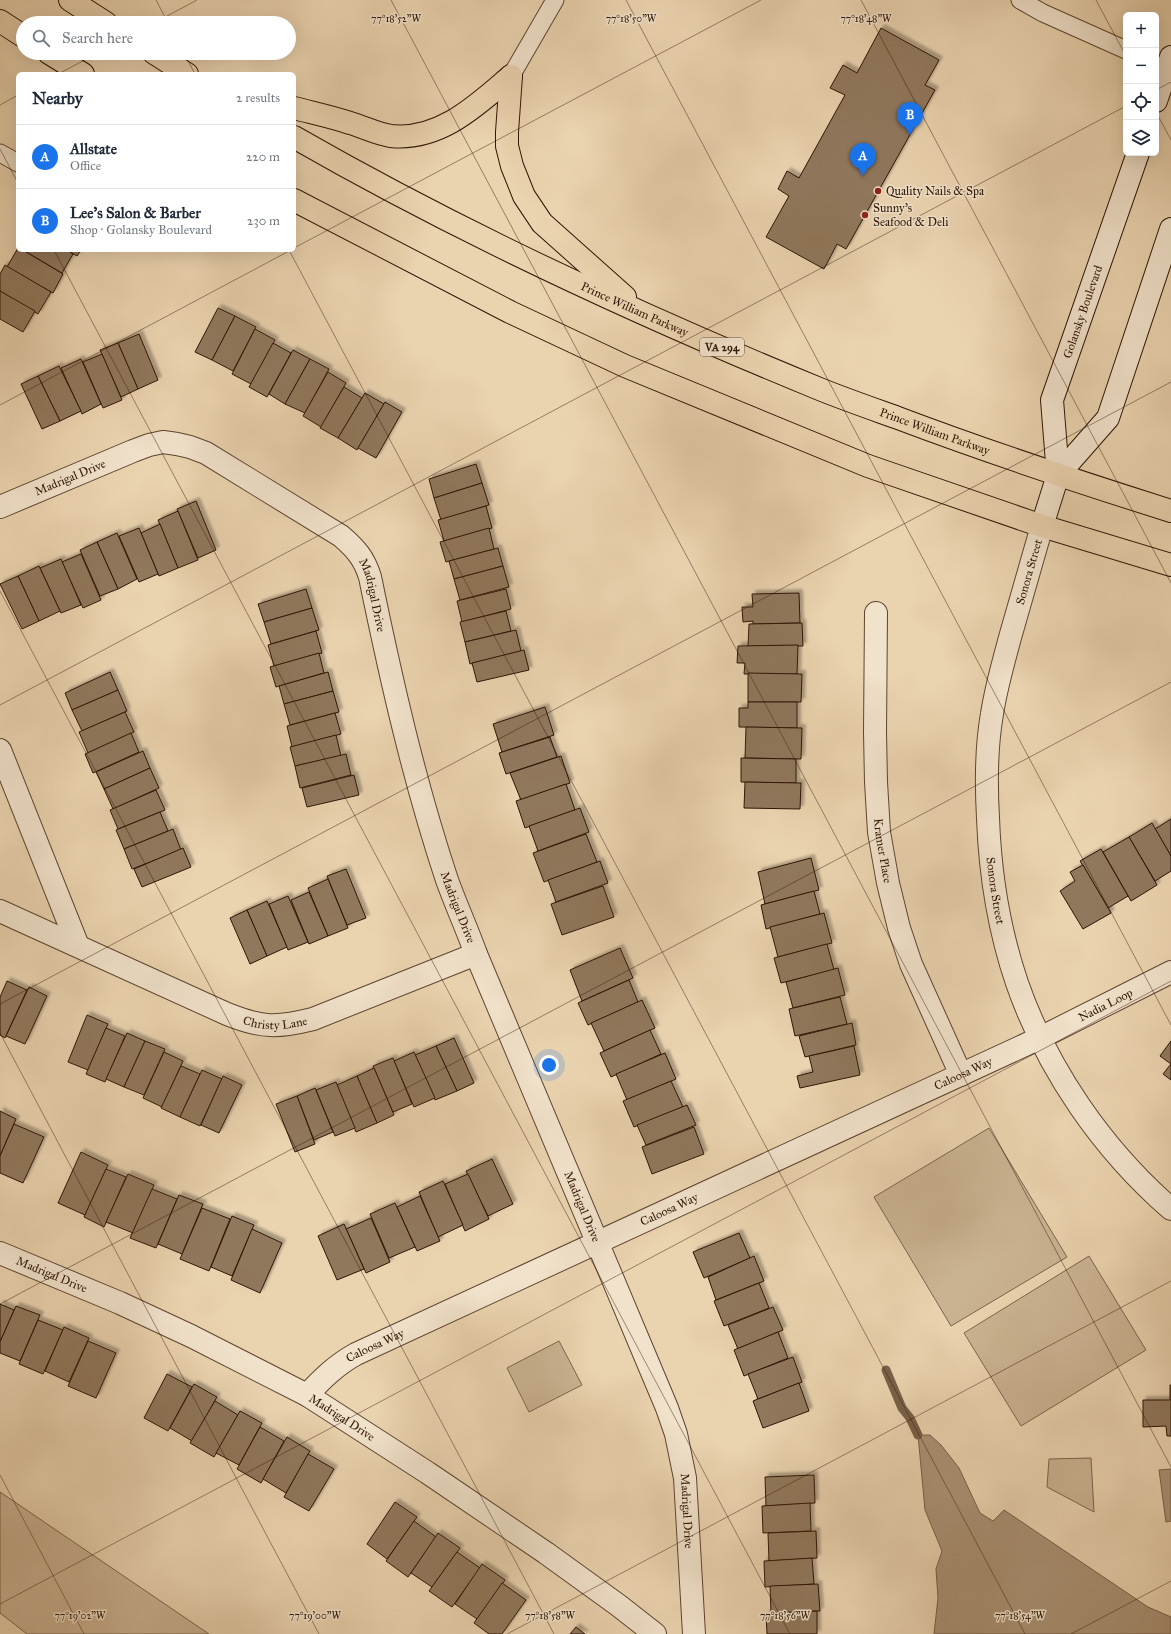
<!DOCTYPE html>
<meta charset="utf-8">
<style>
body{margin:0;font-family:"IM FELL Great Primer",serif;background:#f2f2f3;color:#1f2937}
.controls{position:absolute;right:12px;top:12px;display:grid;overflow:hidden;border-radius:6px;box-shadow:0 4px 16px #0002}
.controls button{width:36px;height:36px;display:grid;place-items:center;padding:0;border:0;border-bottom:1px solid #e0e1e3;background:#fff;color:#1f2937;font:20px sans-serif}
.you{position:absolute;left:549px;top:1065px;width:14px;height:14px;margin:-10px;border:3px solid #fff;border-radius:50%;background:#1a73e8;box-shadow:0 0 0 6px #1a73e833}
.badge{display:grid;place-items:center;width:26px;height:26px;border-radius:50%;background:#1a73e8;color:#fff;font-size:13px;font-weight:700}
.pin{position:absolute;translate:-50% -33px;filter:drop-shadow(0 1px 2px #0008)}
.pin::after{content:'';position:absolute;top:21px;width:14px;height:12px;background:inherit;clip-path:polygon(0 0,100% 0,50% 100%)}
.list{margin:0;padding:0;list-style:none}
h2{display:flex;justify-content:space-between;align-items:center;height:52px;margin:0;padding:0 16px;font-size:17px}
h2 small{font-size:13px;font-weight:400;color:#747a83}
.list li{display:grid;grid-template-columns:26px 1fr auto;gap:12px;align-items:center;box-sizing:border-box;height:64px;padding:0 16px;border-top:1px solid #e0e1e3}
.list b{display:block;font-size:15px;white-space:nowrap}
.list p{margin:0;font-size:13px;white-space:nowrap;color:#747a83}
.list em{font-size:13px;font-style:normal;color:#747a83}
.icon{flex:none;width:22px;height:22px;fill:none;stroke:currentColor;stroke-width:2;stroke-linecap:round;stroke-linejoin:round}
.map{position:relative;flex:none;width:1171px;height:1634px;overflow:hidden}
.search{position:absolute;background:#fff;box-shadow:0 4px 16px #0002;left:16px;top:16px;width:280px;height:44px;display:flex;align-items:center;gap:10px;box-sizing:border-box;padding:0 14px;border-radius:22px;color:#747a83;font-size:15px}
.panel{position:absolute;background:#fff;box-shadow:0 4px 16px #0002;left:16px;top:72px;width:280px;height:180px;border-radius:6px}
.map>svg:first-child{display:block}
.green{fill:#cab392;stroke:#7c644b}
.water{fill:#aa9275;stroke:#786048}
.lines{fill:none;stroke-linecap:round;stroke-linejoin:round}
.stream{stroke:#786048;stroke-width:9}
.building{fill:#90785d;stroke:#2e1504;filter:url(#shadow)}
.lane-casing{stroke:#5d442f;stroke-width:19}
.street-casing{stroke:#5d442f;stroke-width:24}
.secondary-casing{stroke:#2e1504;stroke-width:24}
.highway-casing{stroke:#2e1504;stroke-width:24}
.lane{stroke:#f1e2cb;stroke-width:17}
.street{stroke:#f1e2cb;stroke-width:22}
.secondary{stroke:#f1e2cb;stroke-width:22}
.highway{stroke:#ead3af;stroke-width:22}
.ticks{fill:none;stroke:#2e1504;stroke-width:1;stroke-opacity:0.45}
.poi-dot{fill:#8f2418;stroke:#f1e2cb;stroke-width:1.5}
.labels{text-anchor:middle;stroke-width:3;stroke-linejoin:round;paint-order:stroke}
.shield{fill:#f1e2cb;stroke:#685240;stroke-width:1}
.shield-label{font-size:11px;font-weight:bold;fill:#2e1504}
.poi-label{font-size:12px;fill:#2e1504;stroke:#f1e2cb;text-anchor:start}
.street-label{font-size:12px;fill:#2e1504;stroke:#f1e2cb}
.ticks-label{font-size:10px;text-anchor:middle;fill:#2e1504;stroke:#f1e2cb;stroke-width:3;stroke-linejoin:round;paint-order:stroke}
</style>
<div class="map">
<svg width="1171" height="1634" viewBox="0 0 1171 1634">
<defs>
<filter id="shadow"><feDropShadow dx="3.5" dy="-3.5" stdDeviation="1" flood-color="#0004"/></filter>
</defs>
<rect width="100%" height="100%" fill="#ead3af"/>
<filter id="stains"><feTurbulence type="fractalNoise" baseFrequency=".005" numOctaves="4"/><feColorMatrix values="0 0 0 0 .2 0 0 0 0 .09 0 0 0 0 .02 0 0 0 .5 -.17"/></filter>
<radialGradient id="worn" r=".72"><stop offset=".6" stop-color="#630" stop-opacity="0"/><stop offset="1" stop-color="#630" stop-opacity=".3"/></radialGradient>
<g class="green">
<path d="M989,1128L1067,1257L951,1326L874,1197Z"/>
<path d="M1089,1256L1146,1350L1021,1426L964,1333Z"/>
<path d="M559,1341L582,1385L529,1412L507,1368Z"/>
<path d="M1091,1458L1094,1512L1047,1487L1049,1459Z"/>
<path d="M0,1492L209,1634H27L0,1613Z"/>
</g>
<g class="water">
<path d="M918,1435H930L941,1445L959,1468L980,1513L993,1521L1004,1510L1148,1607L1171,1617V1634H934L938,1598L936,1569L942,1551L925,1510Z"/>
<path d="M1171,1469V1521L1166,1522L1159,1470Z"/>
</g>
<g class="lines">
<path class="stream" d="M886,1370L902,1408L910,1418L918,1435"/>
</g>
<g class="building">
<path d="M881,28L939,60L925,85L935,90L846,249L837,244L824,269L766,237L789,196L778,189L787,171L799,178L845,95L830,88L843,65L857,73Z"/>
<path d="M18,248V250H23L63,274L53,293L7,267Z"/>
<path d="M23,250H67L73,254L62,273Z"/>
<path d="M67,250H81L77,256Z"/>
<path d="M5,265L51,292L38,314L0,291V274Z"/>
<path d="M0,291L35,311L23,332L0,319Z"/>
<path d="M218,308L235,316L212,360L195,352Z"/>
<path d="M235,316L256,327L233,371L212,360Z"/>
<path d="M255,329L275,340L251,384L232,374Z"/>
<path d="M139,334L158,380L138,389L118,343Z"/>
<path d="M118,343L138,389L121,397L100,350Z"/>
<path d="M273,343L291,353L267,397L249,387Z"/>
<path d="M293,350L310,359L285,404L269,394Z"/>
<path d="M102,354L122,400L103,408L83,362Z"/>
<path d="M81,359L101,404L82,414L61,368Z"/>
<path d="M310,359L329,369L305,413L285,404Z"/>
<path d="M59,366L81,411L60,421L38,376Z"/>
<path d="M328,372L346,383L321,427L303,416Z"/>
<path d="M38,376L60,421L42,429L21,384Z"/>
<path d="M344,387L362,398L338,438L320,428Z"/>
<path d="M365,393L384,404L357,450L338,438Z"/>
<path d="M385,402L402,412L376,458L358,448Z"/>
<path d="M476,464L482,483L434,498L429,479Z"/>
<path d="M482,483L489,505L441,520L434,498Z"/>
<path d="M196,501L216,550L198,558L177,509Z"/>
<path d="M486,506L492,528L444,541L438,520Z"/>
<path d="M178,511L198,560L178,568L158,520Z"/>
<path d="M160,524L178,568L159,576L141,533Z"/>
<path d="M139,528L158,574L139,582L119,536Z"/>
<path d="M489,528L494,549L446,562L440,542Z"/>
<path d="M117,533L137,579L118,589L97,542Z"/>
<path d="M97,542L118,589L100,596L80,550Z"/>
<path d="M498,548L503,566L454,579L449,561Z"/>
<path d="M81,554L101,600L83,608L62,562Z"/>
<path d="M61,559L81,605L61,613L40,568Z"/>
<path d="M39,566L60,611L39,621L18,576Z"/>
<path d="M503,566L509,587L460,600L454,579Z"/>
<path d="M18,576L39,621L22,629L0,584Z"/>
<path d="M306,589L312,608L264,622L258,604Z"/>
<path d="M506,589L511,609L462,622L457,601Z"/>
<path d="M799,593L800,623L753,624V621L743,622L742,607H753L752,594Z"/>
<path d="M312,608L319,630L271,644L264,622Z"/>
<path d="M506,611L511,631L465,642L460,622Z"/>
<path d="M802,623L803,646H748L749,624Z"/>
<path d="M516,630L521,651L470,664L465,642Z"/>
<path d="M316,631L322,653L274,666L268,645Z"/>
<path d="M798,645L797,674H744L745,663H737L738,646Z"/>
<path d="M524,650L529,670L477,682L472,663Z"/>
<path d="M319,653L324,673L276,687L270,667Z"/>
<path d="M110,672L118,690L72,710L65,693Z"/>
<path d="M328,672L333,691L284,704L279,686Z"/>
<path d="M748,673L802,674L801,702H748Z"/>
<path d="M118,690L127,711L82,731L72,710Z"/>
<path d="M333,691L339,712L290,725L284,704Z"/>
<path d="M748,702H797V728L739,727V708H748Z"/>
<path d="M545,707L554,735L502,752L493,724Z"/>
<path d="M125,712L134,732L88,753L79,732Z"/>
<path d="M335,713L341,734L292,747L287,726Z"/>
<path d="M746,727L802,728L801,759L745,758Z"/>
<path d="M131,733L139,752L93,773L85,754Z"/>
<path d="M336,735L341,756L295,766L290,747Z"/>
<path d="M550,737L557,757L506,774L499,753Z"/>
<path d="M143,751L150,768L104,789L96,772Z"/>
<path d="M346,754L351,775L300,788L295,766Z"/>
<path d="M561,756L570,783L521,800L510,773Z"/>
<path d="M741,758L796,759V783L741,782Z"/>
<path d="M150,768L159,788L113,809L104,789Z"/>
<path d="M354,775L359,795L307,807L302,788Z"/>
<path d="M745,782L801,783L800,809L744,808Z"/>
<path d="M566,784L575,810L525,828L516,801Z"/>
<path d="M156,790L165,810L118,829L110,810Z"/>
<path d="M580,808L589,832L538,851L529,826Z"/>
<path d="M160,812L168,831L124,849L116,830Z"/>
<path d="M1171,819V856L1155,829Z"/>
<path d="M1152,823L1171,856V871L1155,881L1129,837Z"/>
<path d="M173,829L181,850L132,869L124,849Z"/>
<path d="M586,834L597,862L544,882L533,853Z"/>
<path d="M1129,837L1157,885L1131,901L1103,852Z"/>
<path d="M183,848L191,867L142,887L134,869Z"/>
<path d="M1101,849L1128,896L1108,908L1080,861Z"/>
<path d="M811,858L819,890L765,904L758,872Z"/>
<path d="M600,861L608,883L556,902L548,880Z"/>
<path d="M1083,865L1111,913L1083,929L1060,891L1075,881L1070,872Z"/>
<path d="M346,869L366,918L347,925L327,876Z"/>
<path d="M328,879L348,928L328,936L308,888Z"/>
<path d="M603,886L614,917L562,935L551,904Z"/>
<path d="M814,891L820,914L766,929L761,905Z"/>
<path d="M309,892L328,936L309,944L291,900Z"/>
<path d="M288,896L308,942L288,950L269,904Z"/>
<path d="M267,901L287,947L267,956L247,910Z"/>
<path d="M247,910L267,956L250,964L230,918Z"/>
<path d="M824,913L832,943L778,957L770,927Z"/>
<path d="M827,944L834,970L781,983L774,958Z"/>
<path d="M620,948L633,978L582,1001L570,970Z"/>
<path d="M838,968L845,995L793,1008L786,982Z"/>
<path d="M629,980L638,1002L588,1025L578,1003Z"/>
<path d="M7,981L27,990L5,1038L0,1035V997Z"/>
<path d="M29,987L47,996L25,1044L6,1036Z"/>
<path d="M840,997L847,1024L795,1036L789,1009Z"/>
<path d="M642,1000L655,1028L604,1051L591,1023Z"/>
<path d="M87,1015L108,1024L88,1070L68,1062Z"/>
<path d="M852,1023L856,1045L805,1057L799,1036Z"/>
<path d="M106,1028L125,1036L105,1082L86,1074Z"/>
<path d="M650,1030L661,1054L611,1077L600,1053Z"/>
<path d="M127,1033L145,1041L124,1087L106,1079Z"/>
<path d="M454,1038L474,1083L457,1091L436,1046Z"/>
<path d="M145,1041L165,1049L144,1095L124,1087Z"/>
<path d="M1171,1041V1080L1163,1074L1171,1064L1160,1056Z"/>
<path d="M436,1046L457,1091L435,1100L415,1055Z"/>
<path d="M854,1046L860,1075L800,1088L797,1076L813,1072L809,1056Z"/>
<path d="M164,1052L183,1061L162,1107L143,1098Z"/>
<path d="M414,1052L435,1098L414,1107L394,1061Z"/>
<path d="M665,1053L676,1079L627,1100L616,1074Z"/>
<path d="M393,1058L412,1104L393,1112L373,1066Z"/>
<path d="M181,1066L200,1074L180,1117L161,1108Z"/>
<path d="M374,1068L394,1115L377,1123L357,1076Z"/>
<path d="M202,1070L222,1079L200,1126L180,1117Z"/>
<path d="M223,1076L242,1085L219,1133L201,1125Z"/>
<path d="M357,1076L377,1123L356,1132L337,1085Z"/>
<path d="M671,1081L683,1107L634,1127L623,1101Z"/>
<path d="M336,1082L355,1128L335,1136L316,1090Z"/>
<path d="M315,1088L333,1132L314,1140L297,1096Z"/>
<path d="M297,1096L315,1144L295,1152L276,1104Z"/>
<path d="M687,1105L696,1125L646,1145L637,1125Z"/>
<path d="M0,1111L16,1119L0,1156Z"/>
<path d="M14,1124L44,1137L23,1183L0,1173V1156Z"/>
<path d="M694,1127L704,1154L652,1174L642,1147Z"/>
<path d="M81,1152L108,1165L85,1215L58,1203Z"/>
<path d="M492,1159L513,1204L488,1216L466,1171Z"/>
<path d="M106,1169L126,1177L104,1227L84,1217Z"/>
<path d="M128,1174L154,1185L133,1233L106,1222Z"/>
<path d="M468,1174L489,1219L465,1231L445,1184Z"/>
<path d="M443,1181L463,1225L438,1237L419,1192Z"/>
<path d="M152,1189L177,1199L156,1248L130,1238Z"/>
<path d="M179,1195L203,1204L182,1254L158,1244Z"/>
<path d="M420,1196L440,1241L417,1251L397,1207Z"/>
<path d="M395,1203L415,1247L389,1258L370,1214Z"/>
<path d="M202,1208L230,1219L209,1271L180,1259Z"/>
<path d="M232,1216L254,1225L232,1276L211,1267Z"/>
<path d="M371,1218L390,1262L366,1273L346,1229Z"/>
<path d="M344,1224L364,1269L337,1280L318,1236Z"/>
<path d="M252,1229L282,1243L260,1293L231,1280Z"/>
<path d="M739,1233L750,1258L704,1278L693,1252Z"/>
<path d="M754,1256L764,1281L716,1300L708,1277Z"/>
<path d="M759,1283L769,1308L724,1326L714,1301Z"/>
<path d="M0,1304L14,1310L0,1342Z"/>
<path d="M16,1306L40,1315L20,1361L0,1353V1342Z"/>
<path d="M773,1307L783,1330L738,1349L728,1325Z"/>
<path d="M38,1320L63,1330L43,1374L19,1364Z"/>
<path d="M64,1327L89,1338L69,1382L45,1371Z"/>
<path d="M778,1332L788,1358L744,1376L734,1350Z"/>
<path d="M88,1341L116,1353L96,1398L68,1386Z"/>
<path d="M793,1357L802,1382L758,1399L748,1374Z"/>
<path d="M167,1374L192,1387L168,1431L144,1418Z"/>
<path d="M799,1383L809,1411L763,1428L753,1401Z"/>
<path d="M194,1384L217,1397L192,1441L170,1428Z"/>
<path d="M1170,1385H1171V1436H1167L1166,1426L1143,1427V1400H1170Z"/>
<path d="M215,1401L238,1415L214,1457L190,1443Z"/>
<path d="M240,1411L262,1423L239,1465L216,1453Z"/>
<path d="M260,1427L284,1441L261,1483L237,1469Z"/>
<path d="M287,1437L310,1451L286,1493L263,1479Z"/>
<path d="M308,1454L334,1469L309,1511L284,1497Z"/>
<path d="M814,1475L815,1503L766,1506L765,1477Z"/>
<path d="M395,1502L417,1517L387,1559L367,1544Z"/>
<path d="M810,1503L811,1531L763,1533L762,1506Z"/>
<path d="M414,1521L436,1537L408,1577L386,1561Z"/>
<path d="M816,1531L817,1558L769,1561L768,1533Z"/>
<path d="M438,1533L460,1548L432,1587L411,1573Z"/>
<path d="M457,1552L480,1568L452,1607L429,1591Z"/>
<path d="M812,1558L814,1584L765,1587L764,1561Z"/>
<path d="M482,1564L505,1580L477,1619L455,1604Z"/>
<path d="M502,1583L526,1600L502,1634H489L474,1623Z"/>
<path d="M818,1584L820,1611L771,1613L770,1586Z"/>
<path d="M817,1611V1634H767L766,1614Z"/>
<path d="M576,1627L585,1634H570Z"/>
</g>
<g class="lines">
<defs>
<g id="lane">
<path d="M1020,0L1043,13L1126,50"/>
<path d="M511,76L555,0"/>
<path d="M0,153L18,163"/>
</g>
<g id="street">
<path id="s1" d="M0,507L133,451L149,445L163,442L177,444L190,447L206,453L341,536C356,549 364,558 370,577C391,679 414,781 447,880C456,905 467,929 476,954L667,1408L676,1434L685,1478L694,1634"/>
<path id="s2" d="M1042,526C1032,562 1021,598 1011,634C1004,660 996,687 992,714C986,748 986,783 988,818C990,874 999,930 1017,983C1047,1069 1102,1149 1171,1209"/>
<path id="s3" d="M876,613L875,732L876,782L879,832L888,883L899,928L911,964L961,1075"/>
<path d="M0,750L78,946"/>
<path id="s4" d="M0,911L227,1014C262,1028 277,1028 313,1019L476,954"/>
<path id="s5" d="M0,1253L120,1303L191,1336L307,1395L428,1473L546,1553L618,1605L655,1634"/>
<path id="s6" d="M307,1395C322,1379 336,1365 356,1354L1040,1038L1171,972"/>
</g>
<g id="secondary">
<path d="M1156,101L1171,57"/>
<path d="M1058,475L1108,418L1171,229"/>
<path id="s7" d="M1042,526L1058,475L1052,400L1138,153"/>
</g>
<g id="highway">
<path d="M70,0L106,23"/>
<path d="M0,21L23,36"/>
<path d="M49,53L83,74"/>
<path d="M154,53L187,74"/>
<path d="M511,76L507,132V146L512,166L524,196L542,223L625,297"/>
<path d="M294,108C313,113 332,117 350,123C364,127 377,134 391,136C440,141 477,105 511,76"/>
<path id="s8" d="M294,137C463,234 641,316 822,390C847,400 873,409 898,418C988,452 1079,482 1171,511"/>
<path d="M294,200L510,312L625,366L868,466L1042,526L1171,565"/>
</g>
</defs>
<use href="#lane" class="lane-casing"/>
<use href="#street" class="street-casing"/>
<use href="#secondary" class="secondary-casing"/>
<use href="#highway" class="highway-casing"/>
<use href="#lane" class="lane"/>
<use href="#street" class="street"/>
<use href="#secondary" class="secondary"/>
<use href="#highway" class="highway"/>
</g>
<path class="ticks" d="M156,0L168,23M391,0L1171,1467M626,0L1171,1025M861,0L1171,583M1096,0L1126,56M154,23L197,0M184,53L195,74M58,74L98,53M1156,90L1171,82M0,105L18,95M1156,112L1171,140M0,149L18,183M294,248L761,0M54,250L790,1634M289,250L1025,1634M0,405L291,250M0,591L554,1634M0,705L1126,106M0,1004L1171,382M0,1033L319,1634M0,1304L1171,682M0,1475L84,1634M0,1604L1171,981M507,1634L1171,1281M1071,1634L1171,1581"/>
<g class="poi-dot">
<circle cx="878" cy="191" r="4"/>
<circle cx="865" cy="215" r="4"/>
</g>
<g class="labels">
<rect class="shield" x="700" y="338" width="44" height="18" rx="3"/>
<g class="shield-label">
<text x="722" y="351">VA 294</text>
</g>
<g class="poi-label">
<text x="886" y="195">Quality Nails &amp; Spa</text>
<text x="873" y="212">Sunny's<tspan x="873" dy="14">Seafood &amp; Deli</tspan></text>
</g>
<g class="street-label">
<text dy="4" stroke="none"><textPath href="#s8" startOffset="382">Prince William Parkway</textPath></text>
<text dy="4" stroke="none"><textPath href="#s7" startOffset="222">Golansky Boulevard</textPath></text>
<text dy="4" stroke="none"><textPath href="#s8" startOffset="706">Prince William Parkway</textPath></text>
<text dy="4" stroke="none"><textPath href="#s1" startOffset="76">Madrigal Drive</textPath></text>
<text transform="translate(1029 572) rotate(-74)" y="4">Sonora Street</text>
<text dy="4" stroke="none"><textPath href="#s1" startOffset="448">Madrigal Drive</textPath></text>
<text dy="4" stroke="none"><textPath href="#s3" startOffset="238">Kramer Place</textPath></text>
<text dy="4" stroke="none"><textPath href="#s2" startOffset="372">Sonora Street</textPath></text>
<text dy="4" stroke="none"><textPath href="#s1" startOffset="772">Madrigal Drive</textPath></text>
<text dy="4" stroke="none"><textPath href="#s6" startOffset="891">Nadia Loop</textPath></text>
<text dy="4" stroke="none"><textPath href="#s4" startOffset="299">Christy Lane</textPath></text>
<text dy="4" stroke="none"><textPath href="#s6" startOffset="733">Caloosa Way</textPath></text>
<text dy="4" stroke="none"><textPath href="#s1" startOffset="1096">Madrigal Drive</textPath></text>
<text dy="4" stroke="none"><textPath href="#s6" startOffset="409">Caloosa Way</textPath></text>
<text dy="4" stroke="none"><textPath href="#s5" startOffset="56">Madrigal Drive</textPath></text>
<text dy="4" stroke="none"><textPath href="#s6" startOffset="85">Caloosa Way</textPath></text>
<text dy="4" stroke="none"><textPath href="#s5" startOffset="380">Madrigal Drive</textPath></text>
<text dy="4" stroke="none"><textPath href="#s1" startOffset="1420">Madrigal Drive</textPath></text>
</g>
</g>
<g class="ticks-label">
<text x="396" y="22">77°18'52"W</text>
<text x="866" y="22">77°18'48"W</text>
<text x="631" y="22">77°18'50"W</text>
<text x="80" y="1619">77°19'02"W</text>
<text x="315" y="1619">77°19'00"W</text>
<text x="550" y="1619">77°18'58"W</text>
<text x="785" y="1619">77°18'56"W</text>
<text x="1020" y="1619">77°18'54"W</text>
</g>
<rect width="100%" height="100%" filter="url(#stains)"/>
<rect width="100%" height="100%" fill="url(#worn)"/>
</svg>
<div class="controls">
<button>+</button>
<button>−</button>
<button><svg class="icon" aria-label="locate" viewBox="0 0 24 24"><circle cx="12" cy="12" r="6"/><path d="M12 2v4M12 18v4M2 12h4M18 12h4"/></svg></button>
<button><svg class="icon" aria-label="layers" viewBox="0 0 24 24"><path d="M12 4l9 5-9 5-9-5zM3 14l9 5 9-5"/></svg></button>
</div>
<div class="you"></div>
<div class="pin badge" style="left:863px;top:176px">A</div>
<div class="pin badge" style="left:910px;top:135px">B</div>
<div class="search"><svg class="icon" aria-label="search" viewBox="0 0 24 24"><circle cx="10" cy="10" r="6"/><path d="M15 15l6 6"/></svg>Search here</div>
<section class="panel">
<h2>Nearby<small>2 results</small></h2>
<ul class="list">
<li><span class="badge">A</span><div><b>Allstate</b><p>Office</p></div><em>220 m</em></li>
<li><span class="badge">B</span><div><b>Lee's Salon &amp; Barber</b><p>Shop · Golansky Boulevard</p></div><em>230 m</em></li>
</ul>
</section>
</div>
